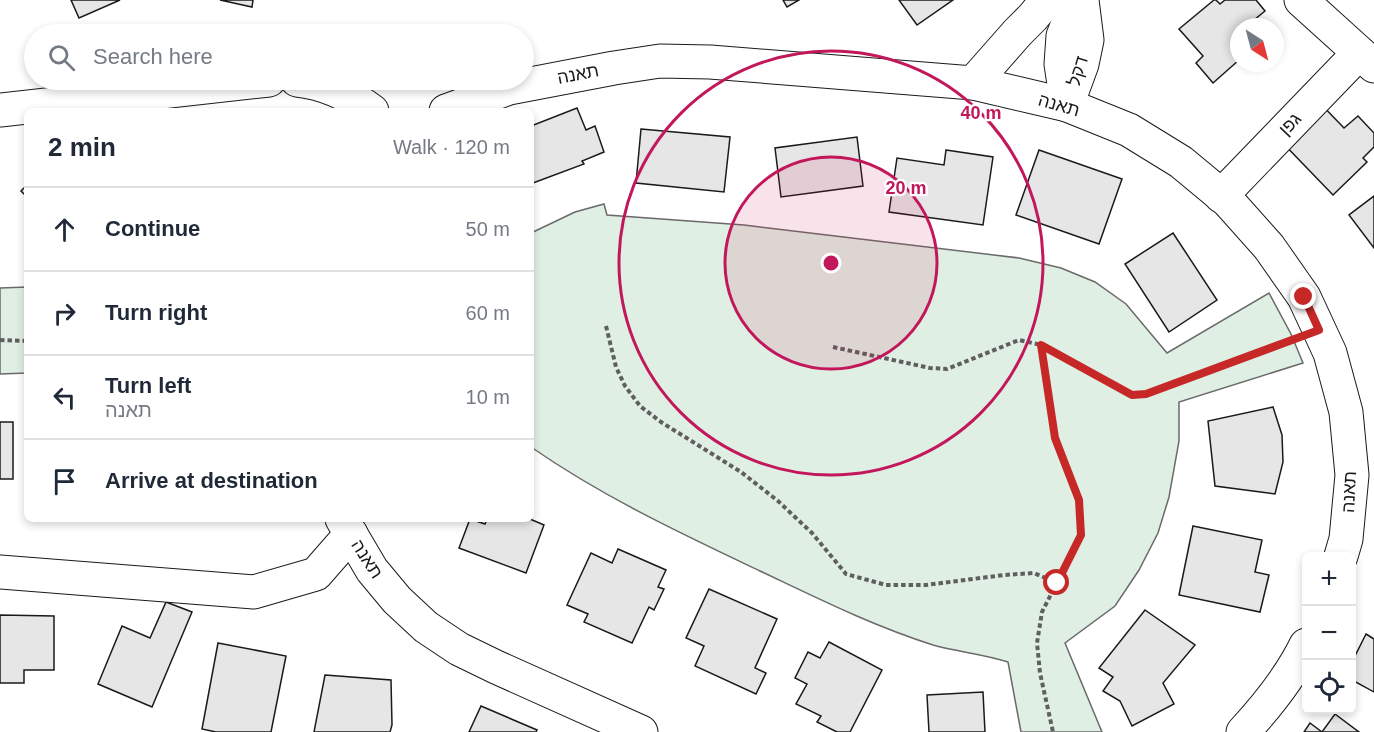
<!DOCTYPE html>
<meta charset="utf-8">
<style>
body{margin:0;font-family:Helvetica,Heebo,sans-serif;background:#f2f2f3;color:#1f2937}
.controls{position:absolute;right:18px;bottom:18px;display:grid;overflow:hidden;border-radius:9px;box-shadow:0 3px 9px #0003}
.controls button{width:54px;height:54px;display:grid;place-items:center;padding:0;border:0;border-bottom:2px solid #e0e1e3;background:#fff;color:#1f2937;font:30px sans-serif}
.compass{position:absolute;left:1230px;top:18px;width:54px;height:54px;border-radius:50%;background:#fff;box-shadow:0 3px 9px #0003;rotate:144deg}
.stop{position:absolute;width:18px;height:18px;margin:-14px;border:4px solid #c62828;border-radius:50%;background:#fff}
.stop.end{background:#c62828;border-color:#fff;box-shadow:0 2px 6px #0008}
.list{margin:0;padding:0;list-style:none}
h2{display:flex;justify-content:space-between;align-items:center;height:78px;margin:0;padding:0 24px;font-size:26px}
h2 small{font-size:20px;font-weight:400;color:#747a83}
.list li{display:grid;grid-template-columns:39px 1fr auto;gap:18px;align-items:center;box-sizing:border-box;height:84px;padding:0 24px;border-top:2px solid #e0e1e3}
.list b{display:block;font-size:22px;white-space:nowrap}
.list p{margin:0;font-size:20px;white-space:nowrap;color:#747a83}
.list em{font-size:20px;font-style:normal;color:#747a83}
.icon{flex:none;width:33px;height:33px;fill:none;stroke:currentColor;stroke-width:2;stroke-linecap:round;stroke-linejoin:round}
.map{position:relative;flex:none;width:1374px;height:732px;overflow:hidden}
.search{position:absolute;background:#fff;box-shadow:0 3px 9px #0003;left:24px;top:24px;width:510px;height:66px;display:flex;align-items:center;gap:15px;box-sizing:border-box;padding:0 21px;border-radius:33px;color:#747a83;font-size:22px}
.panel{position:absolute;background:#fff;box-shadow:0 3px 9px #0003;left:24px;top:108px;width:510px;height:414px;border-radius:9px}
.map>svg:first-child{display:block}
.green{fill:#e0efe3;stroke:#6a6a6a;stroke-width:1.5}
.building{fill:#e6e6e6;stroke:#1a1a1a;stroke-width:1.5}
.lines{fill:none;stroke-linecap:round;stroke-linejoin:round}
.minor-casing{stroke:#1a1a1a;stroke-width:35}
.path{stroke:#5f5f5f;stroke-width:4;stroke-dasharray:4.5 3;stroke-linecap:butt}
.minor{stroke:#fff;stroke-width:33}
.route{stroke:#c62828;stroke-width:8}
.ring{fill:none;stroke:#c2185b;stroke-width:3}
.labels{text-anchor:middle;stroke-width:4.5;stroke-linejoin:round;paint-order:stroke}
.street-label{font-size:18px;fill:#1a1a1a;stroke:#fff}
.centre{fill:#c2185b;stroke:#fff;stroke-width:3}
.ring-label{font-size:18px;text-anchor:middle;font-weight:bold;fill:#c2185b;stroke:#fff;stroke-width:4.5;stroke-linejoin:round;paint-order:stroke}
</style>
<div class="map">
<svg width="1374" height="732" viewBox="0 0 1374 732">
<rect width="100%" height="100%" fill="#fff"/>
<g class="green">
<path d="M604,204L607,215L744,225L1019,258L1061,268L1095,282L1126,304L1167,353L1269,293L1291,334L1303,363L1179,402V441L1169,497L1158,533L1139,570L1115,606L1065,643L1102,732H1021L1008,662C984,654 958,652 933,645C873,626 817,598 760,571C682,534 603,497 531,447V233L575,212Z"/>
<path d="M27,287V373L0,374V288Z"/>
</g>
<g class="building">
<path d="M71,0H120L79,18Z"/>
<path d="M220,0H253L252,7Z"/>
<path d="M783,0H799L787,7Z"/>
<path d="M899,0H953L917,25Z"/>
<path d="M1214,0H1216L1220,4L1225,0H1256L1265,11L1248,25L1249,27H1239V60L1213,83L1196,63L1203,56L1179,29Z"/>
<path d="M1317,100L1344,128L1358,116L1374,133V147L1363,158L1367,162L1333,195L1278,138Z"/>
<path d="M577,108L586,130L595,126L604,152L582,161L584,164L533,183L531,178V126Z"/>
<path d="M641,129L730,137L724,192L636,183Z"/>
<path d="M857,137L863,186L781,197L775,148Z"/>
<path d="M946,150L993,157L983,225L889,212L897,158L944,165Z"/>
<path d="M1039,150L1122,179L1099,244L1016,215Z"/>
<path d="M27,185V197L21,191Z"/>
<path d="M1374,196V248L1349,215Z"/>
<path d="M1173,233L1217,300L1169,332L1125,264Z"/>
<path d="M1273,407L1282,435L1283,462L1275,494L1215,486L1208,421Z"/>
<rect x="0" y="422" width="13" height="57"/>
<path d="M470,519L485,524L487,519H530L544,525L526,573L459,548Z"/>
<path d="M1193,526L1262,540L1255,572L1269,575L1260,612L1179,595Z"/>
<path d="M618,549L666,570L658,587L664,589L654,610L649,607L632,643L584,622L588,614L567,605L591,553L612,563Z"/>
<path d="M709,589L777,619L755,668L766,673L756,694L695,666L704,646L686,638Z"/>
<path d="M166,602L192,612L152,707L98,684L122,626L150,638Z"/>
<path d="M1145,610L1195,645L1163,683L1174,704L1132,726L1120,701L1103,691L1113,677L1099,668Z"/>
<path d="M0,615L54,616V670H24V683H0Z"/>
<path d="M1366,634L1374,639V692L1352,680V662Z"/>
<path d="M829,642L882,670L850,732H837L817,722L821,716L796,704L807,684L795,678L808,652L820,658Z"/>
<path d="M218,643L286,656L271,732H216L202,729Z"/>
<path d="M325,675L391,680L392,725L390,732H314Z"/>
<path d="M983,692L985,732H929L927,695Z"/>
<path d="M481,706L537,730L536,732H469Z"/>
<path d="M1335,714L1359,732H1304L1310,723L1322,732Z"/>
</g>
<g class="lines">
<defs>
<g id="minor">
<path d="M1301,0L1374,66"/>
<path d="M297,80C325,83 349,94 372,111"/>
<path d="M973,83L1018,32L1033,17L1047,0"/>
<path d="M1065,91L1061,64L1063,36L1077,0"/>
<path d="M1067,105L1082,64L1087,40L1082,0"/>
<path d="M0,110L269,80"/>
<path d="M446,111L509,88L614,68L660,61L710,62L973,83L1067,105L1129,130L1181,162L1228,201L1269,247L1304,297L1330,353L1346,412L1352,475L1346,539L1341,556"/>
<path d="M1221,196L1359,53"/>
<path d="M342,519L372,570L397,600L426,627L459,649L496,667L641,732"/>
<path d="M0,572L254,592L316,574L351,534"/>
<path d="M1243,732C1267,706 1290,678 1306,645"/>
</g>
</defs>
<use href="#minor" class="minor-casing"/>
<g class="path">
<path d="M606,326L616,367L625,386L640,406L661,422L741,472L778,501L812,533L846,574L886,585H926L1004,575L1034,573L1057,583"/>
<path d="M0,340L27,341"/>
<path d="M1041,346L1055,438L1079,500L1081,535L1042,612L1037,643L1040,673L1053,732"/>
<path d="M833,347L930,368L947,369L1019,340L1041,345L1133,395L1146,394L1287,342"/>
</g>
<use href="#minor" class="minor"/>
</g>
<g class="lines">
<path class="route" d="M1057,583L1081,535L1079,500L1055,438L1041,345L1132,395L1146,394L1319,330L1304,297"/>
</g>
<circle cx="831" cy="263" r="106" fill="#c2185b" fill-opacity=".12"/>
<g class="ring">
<circle cx="831" cy="263" r="106"/>
<circle cx="831" cy="263" r="212"/>
</g>
<g class="labels">
<g class="street-label">
<text transform="translate(1078 71) rotate(-73)" y="6">דקל</text>
<text transform="translate(578 74) rotate(-11)" y="6">תאנה</text>
<text transform="translate(1059 105) rotate(16)" y="6">תאנה</text>
<text transform="translate(1290 124) rotate(-46)" y="6">גפן</text>
<text transform="translate(1349 492) rotate(-87)" y="6">תאנה</text>
<text transform="translate(367 559) rotate(57)" y="6">תאנה</text>
</g>
</g>
<circle cx="831" cy="263" r="9" class="centre"/>
<g class="ring-label">
<text x="981" y="119">40 m</text>
<text x="906" y="194">20 m</text>
</g>
</svg>
<div class="controls">
<button>+</button>
<button>−</button>
<button><svg class="icon" aria-label="locate" viewBox="0 0 24 24"><circle cx="12" cy="12" r="6"/><path d="M12 2v4M12 18v4M2 12h4M18 12h4"/></svg></button>
</div>
<svg class="compass" viewBox="-18 -18 36 36"><path d="M0-13l5 13h-10z" fill="#e53935"/><path d="M0 13l5-13h-10z" fill="#747a83"/></svg>
<div class="stop" style="left:1057px;top:583px"></div>
<div class="stop end" style="left:1304px;top:297px"></div>
<div class="search"><svg class="icon" aria-label="search" viewBox="0 0 24 24"><circle cx="10" cy="10" r="6"/><path d="M15 15l6 6"/></svg>Search here</div>
<section class="panel">
<h2>2 min<small>Walk · 120 m</small></h2>
<ul class="list">
<li><svg class="icon" aria-label="ahead" viewBox="0 0 24 24"><path d="M12 20V5M6 11l6-6 6 6"/></svg><div><b>Continue</b></div><em>50 m</em></li>
<li><svg class="icon" aria-label="right" viewBox="0 0 24 24"><path d="M7 20v-9h11M14 6l5 5-5 5"/></svg><div><b>Turn right</b></div><em>60 m</em></li>
<li><svg class="icon" aria-label="left" viewBox="0 0 24 24"><path d="M17 20v-9H6M10 6l-5 5 5 5"/></svg><div><b>Turn left</b><p>תאנה</p></div><em>10 m</em></li>
<li><svg class="icon" aria-label="arrive" viewBox="0 0 24 24"><path d="M6 21V4h12l-3 4 3 4H6"/></svg><div><b>Arrive at destination</b></div></li>
</ul>
</section>
</div>
